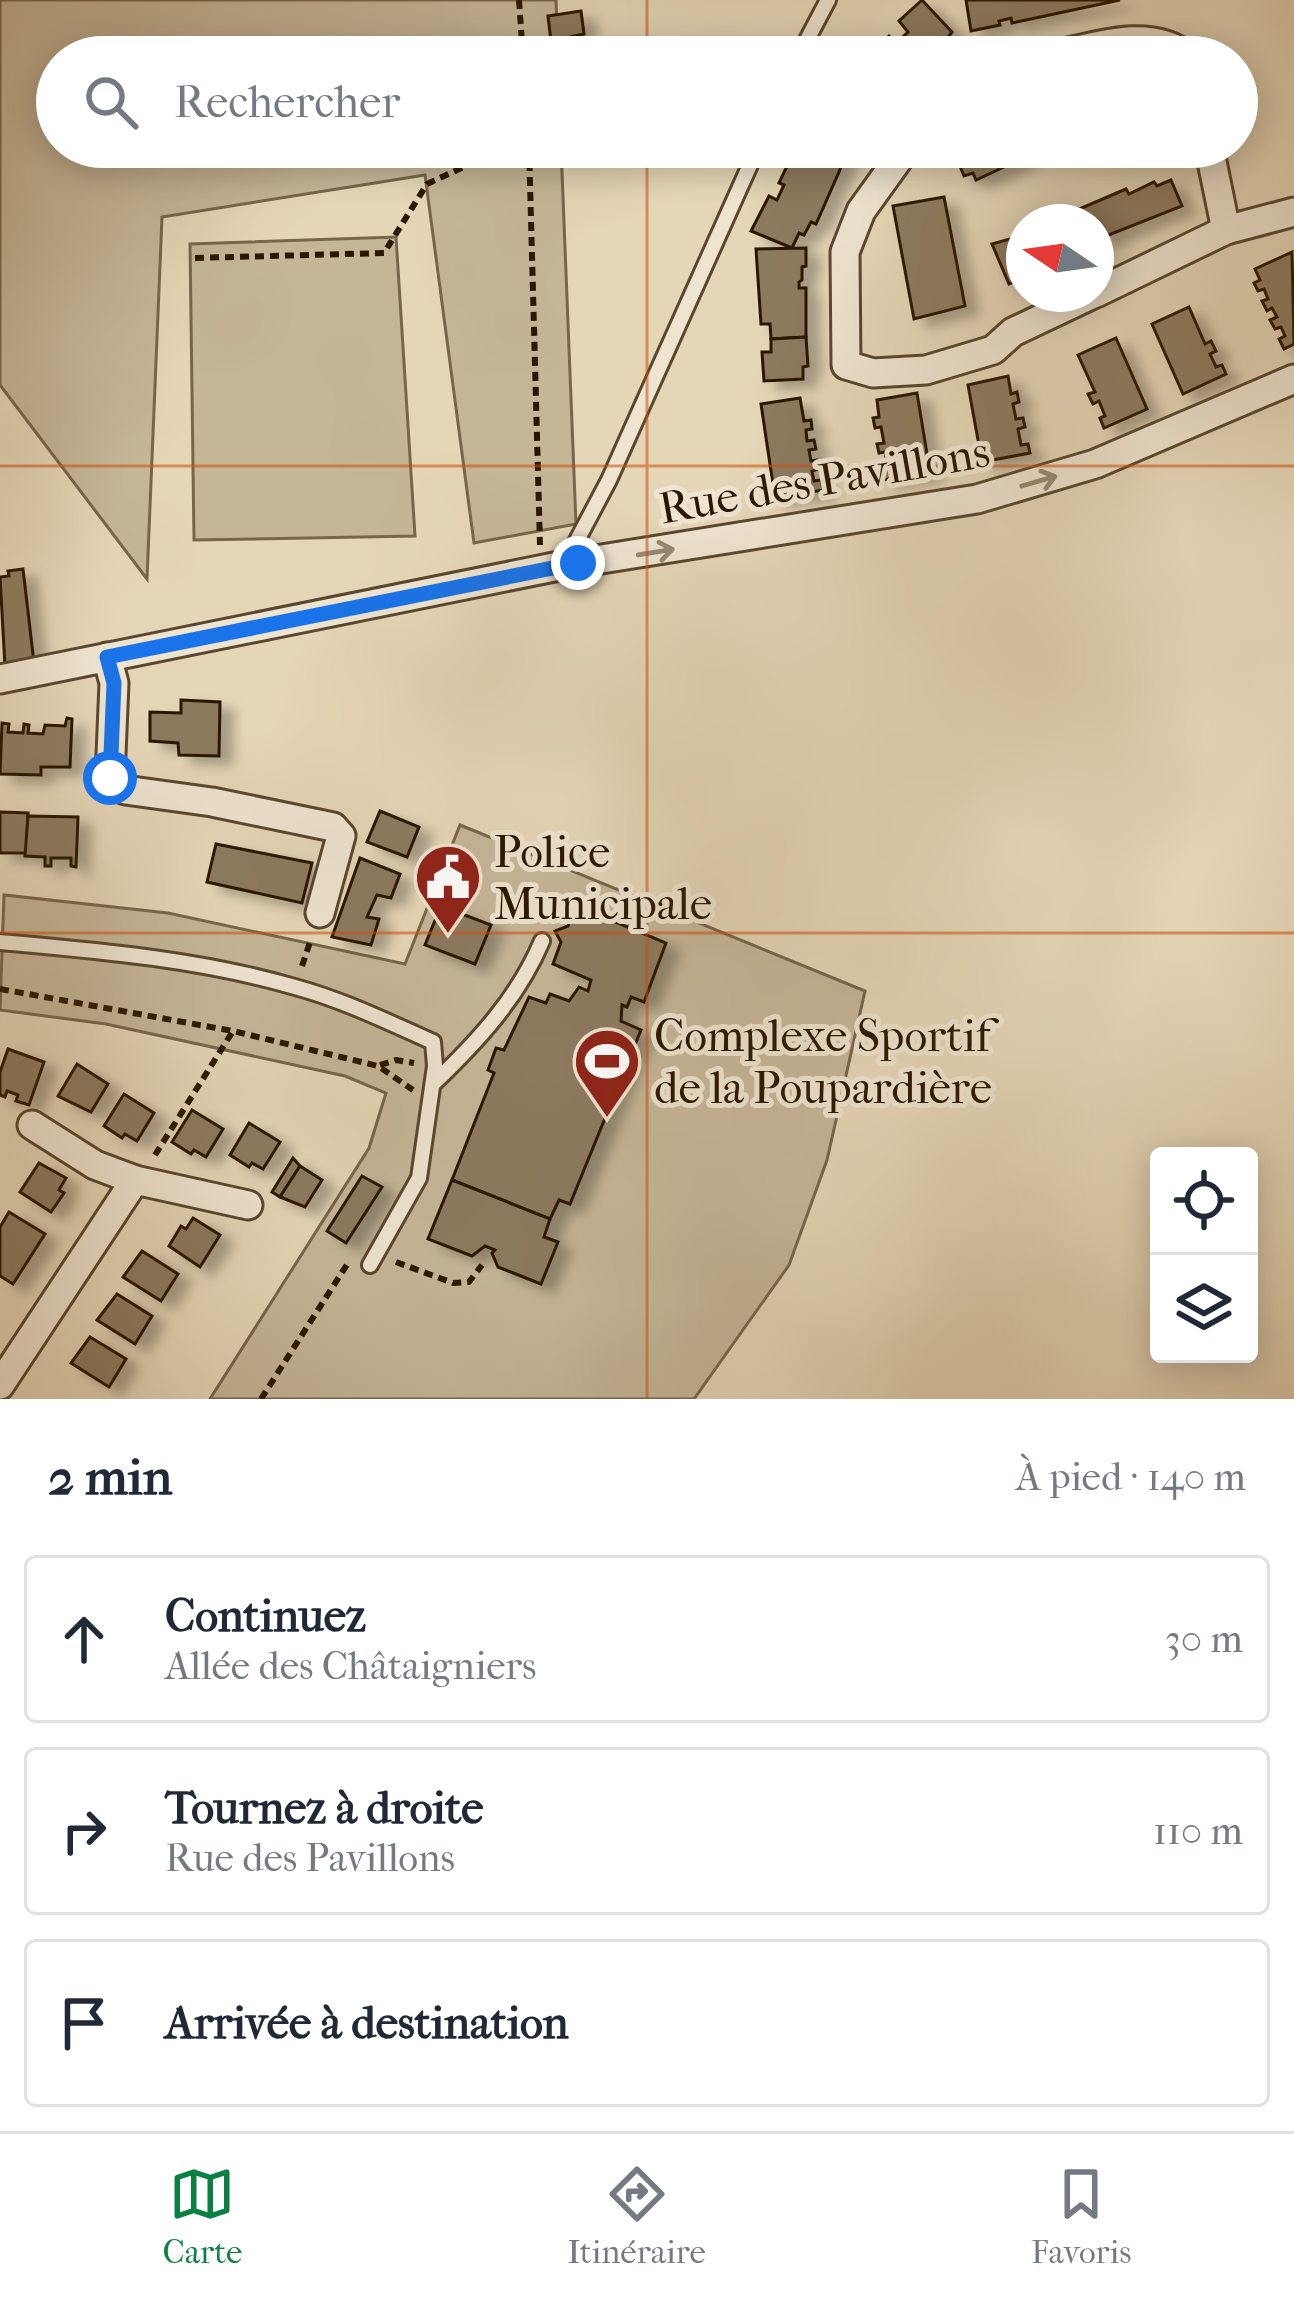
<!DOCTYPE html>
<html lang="fr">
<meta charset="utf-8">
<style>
body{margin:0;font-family:"IM FELL French Canon",serif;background:#f2f2f3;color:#1f2937}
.controls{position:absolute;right:36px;bottom:36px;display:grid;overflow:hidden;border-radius:12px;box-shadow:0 6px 30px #0003}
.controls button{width:108px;height:108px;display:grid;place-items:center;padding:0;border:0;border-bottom:3px solid #e0e1e3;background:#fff;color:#1f2937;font:60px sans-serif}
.compass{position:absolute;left:1006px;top:204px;width:108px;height:108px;border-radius:50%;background:#fff;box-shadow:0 6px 30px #0003;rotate:283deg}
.stop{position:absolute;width:36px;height:36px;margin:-27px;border:9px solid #1a73e8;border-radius:50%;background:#fff}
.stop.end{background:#1a73e8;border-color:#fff;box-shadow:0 3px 12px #0008}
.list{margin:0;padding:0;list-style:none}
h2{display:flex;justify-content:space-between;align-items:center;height:156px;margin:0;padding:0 48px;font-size:51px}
h2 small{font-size:39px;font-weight:400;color:#747a83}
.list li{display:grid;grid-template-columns:78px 1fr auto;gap:36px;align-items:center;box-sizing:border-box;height:168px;margin:0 24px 24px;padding:0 24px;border:3px solid #e0e1e3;border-radius:12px}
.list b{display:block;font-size:45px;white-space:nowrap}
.list p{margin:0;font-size:39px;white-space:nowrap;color:#747a83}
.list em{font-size:39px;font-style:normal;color:#747a83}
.icon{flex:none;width:66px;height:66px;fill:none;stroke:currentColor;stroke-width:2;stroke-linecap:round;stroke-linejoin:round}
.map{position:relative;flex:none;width:1294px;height:1399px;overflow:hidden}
.search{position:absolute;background:#fff;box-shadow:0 6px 30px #0003;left:36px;right:36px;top:36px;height:132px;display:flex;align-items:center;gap:30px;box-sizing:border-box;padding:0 42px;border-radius:66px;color:#747a83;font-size:45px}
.sheet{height:732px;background:#fff}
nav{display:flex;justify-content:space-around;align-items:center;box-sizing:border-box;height:168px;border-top:3px solid #e0e1e3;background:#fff;font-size:33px;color:#747a83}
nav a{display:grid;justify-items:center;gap:6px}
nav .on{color:#0b8043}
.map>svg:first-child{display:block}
.green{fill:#c5b698;stroke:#78664c;stroke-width:3}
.building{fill:#8c7a5f;stroke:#2b1700;stroke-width:3;filter:url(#shadow)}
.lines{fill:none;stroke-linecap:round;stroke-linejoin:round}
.lane-casing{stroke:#5a472e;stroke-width:20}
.street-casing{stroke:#5a472e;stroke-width:33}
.path{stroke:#2b1700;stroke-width:6;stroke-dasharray:9 6;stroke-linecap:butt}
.lane{stroke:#eee4d0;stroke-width:14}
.street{stroke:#eee4d0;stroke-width:27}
.oneway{stroke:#968872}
.route{stroke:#1a73e8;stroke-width:15}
.grid{fill:none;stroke:#cc4f0a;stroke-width:3;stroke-opacity:0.55}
.labels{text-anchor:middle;stroke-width:10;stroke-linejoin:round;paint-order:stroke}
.street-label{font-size:45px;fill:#2b1700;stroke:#eee4d0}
.poi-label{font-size:45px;fill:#2b1700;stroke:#eee4d0;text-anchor:start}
</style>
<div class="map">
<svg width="1294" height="1399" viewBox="0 0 1294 1399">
<defs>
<filter id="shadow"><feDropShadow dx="13" dy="8" stdDeviation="6" flood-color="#0004"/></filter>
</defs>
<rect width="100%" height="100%" fill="#e5d6b7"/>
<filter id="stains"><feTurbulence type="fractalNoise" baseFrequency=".00167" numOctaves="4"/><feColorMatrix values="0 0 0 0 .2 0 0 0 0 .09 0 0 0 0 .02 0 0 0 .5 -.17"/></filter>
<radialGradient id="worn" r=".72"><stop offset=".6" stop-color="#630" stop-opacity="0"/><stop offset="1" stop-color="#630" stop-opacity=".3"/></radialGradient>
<g class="green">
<path d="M0,0H556L558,57H57V147H561L576,524L474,543L425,175L162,217L147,579L0,385Z"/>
<path d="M396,237L415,536L194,540L190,244Z"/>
<path d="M460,825L865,991L827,1160L789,1265L694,1399H210L369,1148L386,1093L345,1076L106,1024L0,1010L4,895L168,913L405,964Z"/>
</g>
<g class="building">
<path d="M922,0L952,32L935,55L937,57H866L889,36L896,43L908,32L899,21Z"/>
<path d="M966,0H1120L1012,23L1011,18L999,21L1000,25L971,31Z"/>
<path d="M581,11L584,34L551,41L548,16Z"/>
<path d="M796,147H850L816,224L811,222L804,235L799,233L792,248L751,231L769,196L777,200L784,185L779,183Z"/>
<path d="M952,147H1029L1021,151L1023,158L976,180L973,173L964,176Z"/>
<path d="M1171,180L1182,206L1096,240V222H1049L1126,189L1129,194L1154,182L1157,186Z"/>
<path d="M944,197L965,306L914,319L893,206Z"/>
<path d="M1024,235V277L1009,284L992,244Z"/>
<path d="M806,248V266L802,267V280L799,282V288H806V337L771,339L770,324H761L756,249Z"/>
<path d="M1292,252L1294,344L1284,349L1279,339L1285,336L1281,327L1275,329L1270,320L1277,317L1272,308L1267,311L1262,301L1268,299L1264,289L1258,291L1254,283L1260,280L1255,269Z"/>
<path d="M1189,307L1205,344L1211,341L1216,351L1210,354L1216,367L1222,365L1226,374L1183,394L1152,324Z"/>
<path d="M806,337L808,366L803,367V379L764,381L762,352H771V339Z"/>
<path d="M1116,338L1147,409L1104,428L1100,418L1105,416L1099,401L1093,404L1088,394L1095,392L1078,355Z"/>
<path d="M1008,376L1011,394L1017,392L1019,402L1013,404L1016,419L1023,418L1025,427L1018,429L1021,445L1028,444L1030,453L982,462L968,385Z"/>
<path d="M917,393L930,472L883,480L881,470L888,469L885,452L879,453L877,444L884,443L881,427L875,428L873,418L879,417L877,400Z"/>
<path d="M800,398L804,421L811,420L812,429L806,430L807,441L814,440L816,449L809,450L811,461L817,460L819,469L812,471L814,481L821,480L823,490L775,498L761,404Z"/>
<path d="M23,569L34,663L5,666L0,577L9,576L8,571Z"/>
<path d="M181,700L220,702L219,756L179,755L178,743L150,741V712L181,713Z"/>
<path d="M67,718L72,719L70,767H41V775L0,774L2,723L9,724L8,732L23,733L24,724L29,725L28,733L43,734L45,725L65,726Z"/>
<path d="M380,811L419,827L407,857L367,842Z"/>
<path d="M0,812L28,813L26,853H0Z"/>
<path d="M28,816L78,817L76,867L71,866V858H51V866H45V857L25,856Z"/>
<path d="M216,844L312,863L302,903L207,882Z"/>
<path d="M360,858L400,874L391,898L377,895L367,917L379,919L371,945L332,937Z"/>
<path d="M575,905L666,943L644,1002L631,997L627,1007L622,1005L621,1021L641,1030L570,1204L559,1200L550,1219L452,1180L494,1073L488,1070L496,1048L504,1050L529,997L546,1003L550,994L569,1001L579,987L588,991L591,980L553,964L561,942L555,931L568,926Z"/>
<path d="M441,906L491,925L475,964L425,945Z"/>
<path d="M8,1049L44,1062L29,1105L16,1101L18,1095L7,1091L5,1097L0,1095V1072Z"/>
<path d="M77,1064L108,1084L91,1112L58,1096Z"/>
<path d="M124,1094L154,1113L137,1141L125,1134L122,1138L104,1126Z"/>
<path d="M192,1110L223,1129L206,1157L194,1150L191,1154L172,1142Z"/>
<path d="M249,1123L280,1142L263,1169L252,1163L249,1167L230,1155Z"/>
<path d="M293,1158L300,1166L280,1197L272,1192Z"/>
<path d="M39,1163L66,1178L59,1190L64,1193L51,1212L20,1192Z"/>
<path d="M300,1166L322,1180L305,1207L280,1197Z"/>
<path d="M362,1176L382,1187L346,1243L327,1231Z"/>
<path d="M452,1180L550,1219L544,1237L558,1242L541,1284L498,1267L492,1253L495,1250L485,1246L472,1256L428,1239Z"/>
<path d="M9,1212L45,1234L13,1284L0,1276V1227Z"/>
<path d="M193,1218L220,1235L200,1267L169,1246L181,1226L186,1229Z"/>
<path d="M142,1251L178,1274L161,1301L123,1277Z"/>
<path d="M117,1294L152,1316L135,1344L97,1320Z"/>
<path d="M90,1337L126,1359L109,1387L71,1363Z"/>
</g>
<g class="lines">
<defs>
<g id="lane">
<path d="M798,57L828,0"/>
<path d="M564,565L609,480L758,147"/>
<path d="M0,942C100,951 198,959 295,987C343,1000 388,1022 433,1042L435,1066L419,1178L370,1265"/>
<path d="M433,1084C477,1042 518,998 542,941"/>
</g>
<g id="street">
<path d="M1045,57C1091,49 1148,25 1188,57"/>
<path d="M907,147L861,211L845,252L846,365L873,373L926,370L993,350L1013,332L1093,294"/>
<path d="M1209,147L1226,230"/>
<path d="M1096,293L1226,230L1294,212"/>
<path d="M107,657L114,683L110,778L125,790L212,802L333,827L341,836L320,913"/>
<path d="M0,679L564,565L977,499L1095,464L1294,379"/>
<path d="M32,1125L95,1165L135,1180L248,1205"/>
<path d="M0,1385L135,1180"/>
</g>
</defs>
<use href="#lane" class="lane-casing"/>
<use href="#street" class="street-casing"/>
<g class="path">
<path d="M519,0L523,57"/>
<path d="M529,147L540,545"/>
<path d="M195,258L384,253L427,184L470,164L530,163"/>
<path d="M302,966L311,939"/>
<path d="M0,989L233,1031L378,1066L413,1090"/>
<path d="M380,1065L396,1060L414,1063"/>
<path d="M155,1155L233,1031"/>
<path d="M396,1262L453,1283L469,1282L482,1265"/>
<path d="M261,1399L348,1263"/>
</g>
<use href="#lane" class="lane"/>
<use href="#street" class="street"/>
</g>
<defs><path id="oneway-shaft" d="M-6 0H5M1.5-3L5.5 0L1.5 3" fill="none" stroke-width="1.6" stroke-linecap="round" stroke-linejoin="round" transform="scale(3)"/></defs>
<g class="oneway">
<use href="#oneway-shaft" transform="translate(1039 481) rotate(-16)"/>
<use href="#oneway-shaft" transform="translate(656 552) rotate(-9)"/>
</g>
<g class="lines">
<path class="route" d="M110,778L114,683L107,657L578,563"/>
</g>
<path class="grid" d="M647,0V57M647,147V1399M0,466H1294M0,933H1294"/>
<defs>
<symbol id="civic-pin" viewBox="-11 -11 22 30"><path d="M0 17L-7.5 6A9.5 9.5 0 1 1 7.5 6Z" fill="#8f2418" stroke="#eee4d0"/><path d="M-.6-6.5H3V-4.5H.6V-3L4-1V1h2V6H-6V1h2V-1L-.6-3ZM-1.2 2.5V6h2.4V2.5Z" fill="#fff"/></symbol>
<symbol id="stadium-pin" viewBox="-11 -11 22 30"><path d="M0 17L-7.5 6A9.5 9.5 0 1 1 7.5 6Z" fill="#8f2418" stroke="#eee4d0"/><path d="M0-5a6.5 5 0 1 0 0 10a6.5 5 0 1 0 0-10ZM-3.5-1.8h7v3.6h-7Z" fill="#fff"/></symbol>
</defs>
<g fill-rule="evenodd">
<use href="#civic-pin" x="410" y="839" width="76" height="104"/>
<use href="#stadium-pin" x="569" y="1023" width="76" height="104"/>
</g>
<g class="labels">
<g class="street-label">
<text transform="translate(824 479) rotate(-10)" y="16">Rue des Pavillons</text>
</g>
<g class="poi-label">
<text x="494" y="867">Police<tspan x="494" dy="52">Municipale</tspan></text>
<text x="654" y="1051">Complexe Sportif<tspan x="654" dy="52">de la Poupardière</tspan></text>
</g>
</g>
<rect width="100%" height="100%" filter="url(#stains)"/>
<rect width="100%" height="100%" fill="url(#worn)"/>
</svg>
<div class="controls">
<button><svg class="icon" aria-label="locate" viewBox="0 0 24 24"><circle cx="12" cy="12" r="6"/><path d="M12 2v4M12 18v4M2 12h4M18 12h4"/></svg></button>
<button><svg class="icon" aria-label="layers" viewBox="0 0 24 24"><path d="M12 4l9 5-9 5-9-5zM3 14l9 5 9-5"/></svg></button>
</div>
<svg class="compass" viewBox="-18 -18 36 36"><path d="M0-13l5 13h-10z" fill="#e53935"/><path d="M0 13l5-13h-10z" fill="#747a83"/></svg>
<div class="stop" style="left:110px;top:778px"></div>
<div class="stop end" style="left:578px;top:563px"></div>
<div class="search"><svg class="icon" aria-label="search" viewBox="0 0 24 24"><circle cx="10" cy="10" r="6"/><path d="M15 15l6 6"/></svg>Rechercher</div>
</div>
<section class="sheet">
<h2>2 min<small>À pied · 140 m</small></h2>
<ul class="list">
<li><svg class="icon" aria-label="ahead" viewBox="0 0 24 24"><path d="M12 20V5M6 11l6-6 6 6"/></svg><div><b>Continuez</b><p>Allée des Châtaigniers</p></div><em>30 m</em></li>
<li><svg class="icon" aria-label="right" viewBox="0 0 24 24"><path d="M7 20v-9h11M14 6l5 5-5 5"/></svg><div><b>Tournez à droite</b><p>Rue des Pavillons</p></div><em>110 m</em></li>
<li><svg class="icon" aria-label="arrive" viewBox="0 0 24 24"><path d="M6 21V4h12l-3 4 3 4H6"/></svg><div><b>Arrivée à destination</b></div></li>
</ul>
</section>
<nav>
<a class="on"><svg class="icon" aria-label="map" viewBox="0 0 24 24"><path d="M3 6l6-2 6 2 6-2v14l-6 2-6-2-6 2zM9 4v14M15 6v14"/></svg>Carte</a>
<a><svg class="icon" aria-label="directions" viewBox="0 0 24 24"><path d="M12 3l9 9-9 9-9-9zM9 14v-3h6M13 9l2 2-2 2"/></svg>Itinéraire</a>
<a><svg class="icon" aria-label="saved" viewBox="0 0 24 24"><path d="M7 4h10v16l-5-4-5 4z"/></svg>Favoris</a>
</nav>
